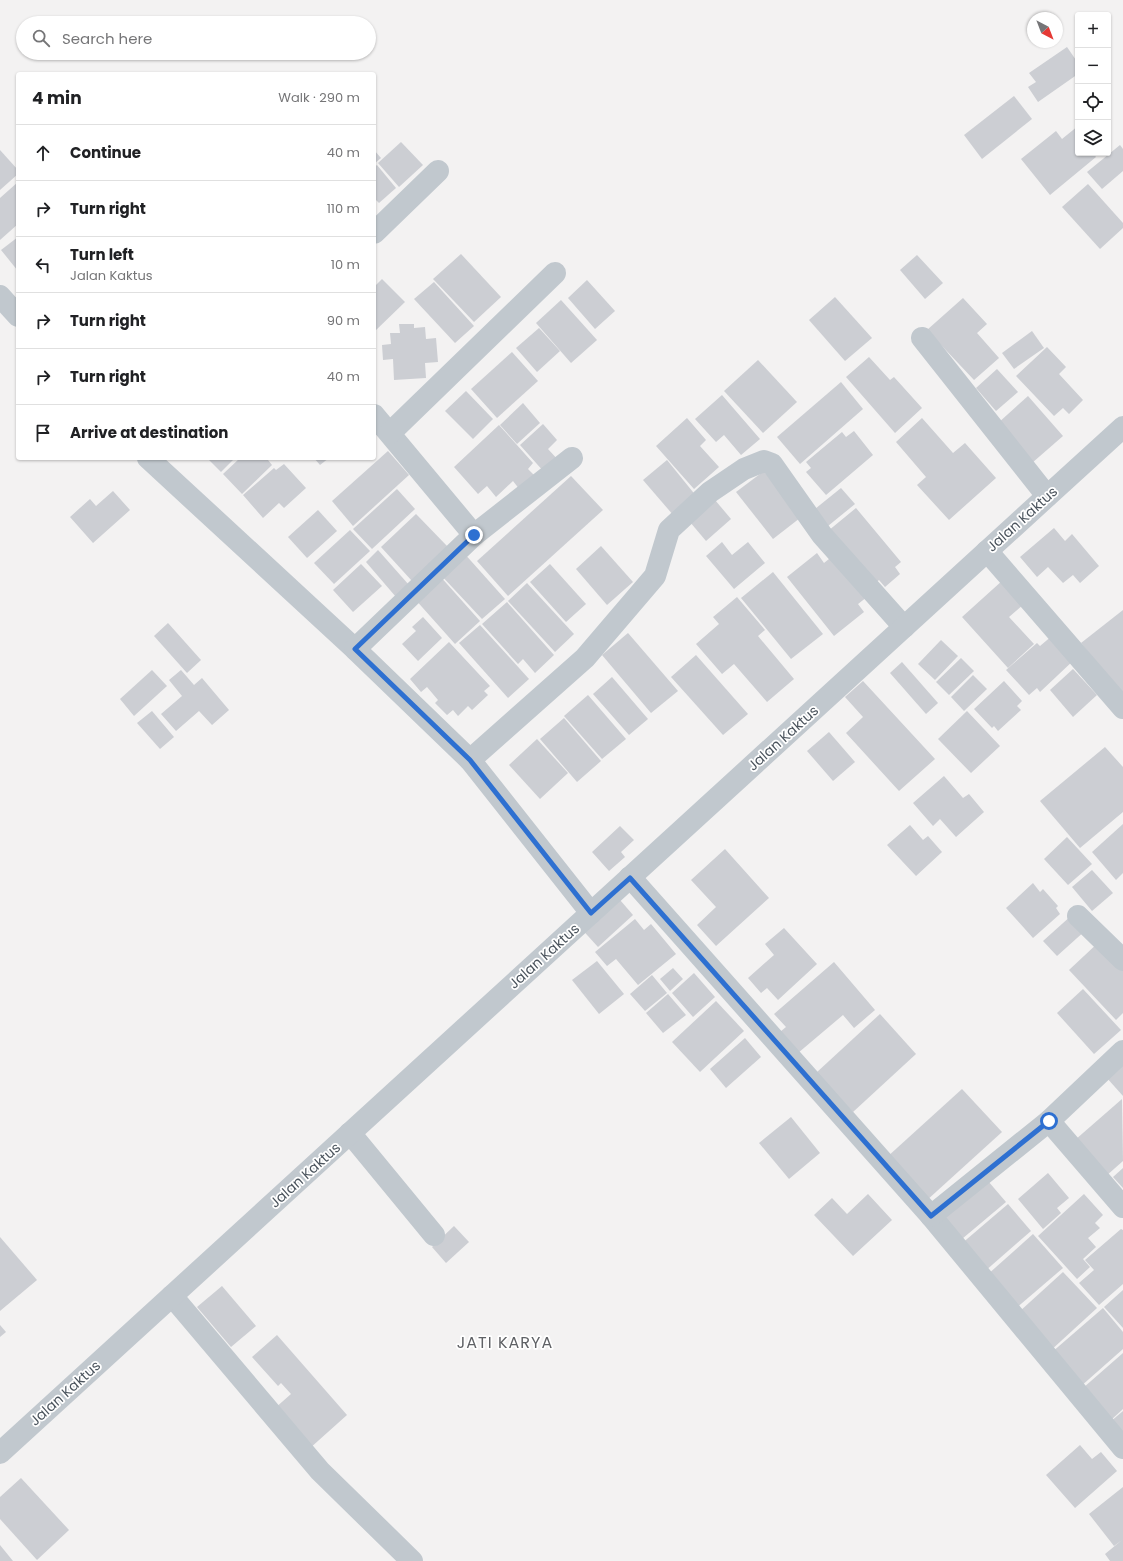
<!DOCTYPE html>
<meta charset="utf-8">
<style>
body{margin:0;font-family:Poppins,sans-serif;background:#f2f2f2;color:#202124}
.controls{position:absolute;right:12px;top:12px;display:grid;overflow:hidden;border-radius:4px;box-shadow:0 1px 3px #0004}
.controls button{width:36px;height:36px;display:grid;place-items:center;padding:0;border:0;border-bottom:1px solid #e0e0e0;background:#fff;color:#202124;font:20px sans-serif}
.compass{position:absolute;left:1027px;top:12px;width:36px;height:36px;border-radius:50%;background:#fff;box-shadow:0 1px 3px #0004;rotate:138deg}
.stop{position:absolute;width:12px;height:12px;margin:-9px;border:3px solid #2e70d1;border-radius:50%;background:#fff}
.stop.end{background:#2e70d1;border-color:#fff;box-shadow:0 1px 4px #0008}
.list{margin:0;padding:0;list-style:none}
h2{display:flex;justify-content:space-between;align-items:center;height:52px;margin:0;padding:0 16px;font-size:17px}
h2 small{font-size:13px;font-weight:400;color:#757577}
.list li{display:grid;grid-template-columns:26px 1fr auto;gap:12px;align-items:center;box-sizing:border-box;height:56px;padding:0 16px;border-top:1px solid #e0e0e0}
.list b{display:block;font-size:15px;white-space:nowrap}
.list p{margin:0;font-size:13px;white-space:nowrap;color:#757577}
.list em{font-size:13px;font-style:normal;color:#757577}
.icon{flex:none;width:22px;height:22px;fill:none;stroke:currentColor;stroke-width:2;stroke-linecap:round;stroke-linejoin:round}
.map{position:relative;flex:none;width:1123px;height:1561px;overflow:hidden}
.search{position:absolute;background:#fff;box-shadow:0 1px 3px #0004;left:16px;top:16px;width:360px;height:44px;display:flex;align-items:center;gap:10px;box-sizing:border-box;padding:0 14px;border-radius:22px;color:#757577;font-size:15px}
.panel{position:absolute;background:#fff;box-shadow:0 1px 3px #0004;left:16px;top:72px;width:360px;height:388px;border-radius:4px}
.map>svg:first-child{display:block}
.building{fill:#ccced3}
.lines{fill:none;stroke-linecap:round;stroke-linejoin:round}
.minor{stroke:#c1c8ce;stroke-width:22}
.route{stroke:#2e70d1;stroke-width:5}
.labels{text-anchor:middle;stroke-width:3.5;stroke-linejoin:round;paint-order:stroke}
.street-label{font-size:14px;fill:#4b545d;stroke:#fff}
.quarter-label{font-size:16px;letter-spacing:1px;fill:#5f6165;stroke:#fff}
</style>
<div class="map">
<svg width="1123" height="1561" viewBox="0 0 1123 1561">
<rect width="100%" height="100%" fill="#f3f2f2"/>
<g class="building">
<path d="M1067,47L1078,63V74L1038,102L1028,87L1036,82L1029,73Z"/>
<path d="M1014,96L1032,119L982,159L964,135Z"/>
<path d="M1078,126V153H1093L1096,157L1050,195L1021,159L1056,131L1062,139Z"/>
<path d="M401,142L423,165L399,187L378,163Z"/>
<path d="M1120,145L1123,149V171L1102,189L1087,172Z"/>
<path d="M0,150L18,170V174L0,190Z"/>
<path d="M374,150L381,158L374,164Z"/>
<path d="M377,165L396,188L379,203L374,198V167Z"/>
<path d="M18,182V224L0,240V198Z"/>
<path d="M1088,184L1123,223V228L1100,249L1062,207Z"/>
<path d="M18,237V271L1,250Z"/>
<path d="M461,254L501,297L474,322L433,279Z"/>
<path d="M917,255L943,283L925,299L900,270Z"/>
<path d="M382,279L405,302L374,332V287Z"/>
<path d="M587,280L615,311L595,329L568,298Z"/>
<path d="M434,282L474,326L455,343L414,299Z"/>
<path d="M835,297L872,338L845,361L809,320Z"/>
<path d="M963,298L987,324L977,333L999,358L974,380L927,330Z"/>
<path d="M561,300L597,340L571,363L536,323Z"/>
<path d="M399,324H414V328L425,327L426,339L436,338L438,362L425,363L426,378L394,380L393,359L383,360L382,345L391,344L390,333H400Z"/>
<path d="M539,328L560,351L537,372L516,348Z"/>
<path d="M1032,331L1044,348L1014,369L1002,353Z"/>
<path d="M1047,347L1066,367L1059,374L1083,400L1069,414L1063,408L1054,416L1016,376Z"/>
<path d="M512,352L538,381L497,418L471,389Z"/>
<path d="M869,357L890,380L894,377L922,408L895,433L846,377Z"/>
<path d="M758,360L797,402L763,433L724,391Z"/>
<path d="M997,369L1018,392L996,411L976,388Z"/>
<path d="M841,382L863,409L800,464L777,437Z"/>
<path d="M466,391L493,419L473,439L445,411Z"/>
<path d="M722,395L760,439L741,455L724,435L716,442L695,419Z"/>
<path d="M1028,396L1063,436L1032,463L997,424Z"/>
<path d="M523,403L540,423L517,444L500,425Z"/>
<path d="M687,418L706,440L700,446L719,467L694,489L656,446Z"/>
<path d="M922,418L953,453L965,443L996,478L949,520L917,485L926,477L896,442Z"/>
<path d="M543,424L557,440L548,449L559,461L545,473L520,445Z"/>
<path d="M499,425L533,463L528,469L535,476L520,490L513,481L496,497L487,486L478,494L454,467Z"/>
<path d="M854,431L873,455L826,495L806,472L811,468L806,462L842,432L846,437Z"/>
<path d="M388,451L409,475L353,526L332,501Z"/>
<path d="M207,458H235L221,472Z"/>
<path d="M240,458H270L268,460L272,465L242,494L223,474Z"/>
<path d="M314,458H329L320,465Z"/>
<path d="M667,460L697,497L674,516L643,480Z"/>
<path d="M284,464L306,488L284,508L279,503L263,518L243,495L274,468L276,470Z"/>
<path d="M764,471L800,518L773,539L736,492Z"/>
<path d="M571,476L603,510L508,596L477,561Z"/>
<path d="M841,488L855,504L828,526L815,509Z"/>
<path d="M397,489L415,509L372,549L353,529Z"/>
<path d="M113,491L130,510L93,543L70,517L90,499L96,506Z"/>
<path d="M715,500L731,519L706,541L690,522Z"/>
<path d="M856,508L901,562L895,567L900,574L885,587L879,580L872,586L828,531Z"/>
<path d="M318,510L337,531L307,558L288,537Z"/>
<path d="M416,514L448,547L412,581L381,547Z"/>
<path d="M1054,528L1065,541L1072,534L1099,566L1080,583L1073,575L1063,583L1048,567L1037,577L1020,557Z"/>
<path d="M350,530L370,551L334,584L314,563Z"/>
<path d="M722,542L732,555L748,542L765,563L734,589L706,556Z"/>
<path d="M601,546L633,582L607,605L576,569Z"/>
<path d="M378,550L409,585L396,597L366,562Z"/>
<path d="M463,552L505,599L482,619L439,573Z"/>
<path d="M817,553L824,563L834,555L867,597L858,604L864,612L834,636L787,577Z"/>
<path d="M361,564L382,586L353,612L333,590Z"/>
<path d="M550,564L586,604L566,622L530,582Z"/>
<path d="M773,572L823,634L791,659L741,598Z"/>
<path d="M439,575L480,621L455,644L414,598Z"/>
<path d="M1003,580L1024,604L1009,617L1034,644L1008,668L962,617Z"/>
<path d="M527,583L574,634L555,652L508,601Z"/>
<path d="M737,597L765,630L758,636L794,679L767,702L734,664L722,674L696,644L719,624L713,617Z"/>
<path d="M507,602L554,655L535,673L523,659L518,664L482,624Z"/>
<path d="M1123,610V696L1081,643Z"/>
<path d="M423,617L442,638L418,661L402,644L416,631L412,627Z"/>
<path d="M168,623L201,660L187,673L154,636Z"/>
<path d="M480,625L529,679L508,698L459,643Z"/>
<path d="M628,633L678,691L651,713L602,655Z"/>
<path d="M1053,635L1075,659L1040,692L1037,688L1029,695L1006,670L1037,643L1040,646Z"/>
<path d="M941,640L958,656L935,680L918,664Z"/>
<path d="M449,642L490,686L484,691L488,695L472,710L468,706L458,716L453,710L447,715L435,703L438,700L427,687L421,692L410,679Z"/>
<path d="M696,655L748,714L723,735L671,677Z"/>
<path d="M961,658L974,671L949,695L936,682Z"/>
<path d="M902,662L938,703L926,714L890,673Z"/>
<path d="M1073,669L1097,695L1073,717L1050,690Z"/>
<path d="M152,670L167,686L134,716L120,699Z"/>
<path d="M181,670L194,685L202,678L229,710L212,725L199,711L176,731L161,714L182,696L169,680Z"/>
<path d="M973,675L987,689L964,711L951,697Z"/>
<path d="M612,677L648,719L629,735L593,694Z"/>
<path d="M863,681L935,759L899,791L846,733L863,717L845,697Z"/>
<path d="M1004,681L1022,701L1017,706L1021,710L998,731L994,726L992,728L974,709Z"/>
<path d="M588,695L626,739L602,759L564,716Z"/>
<path d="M152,711L174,737L160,749L137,723Z"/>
<path d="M967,711L1000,746L971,773L938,739Z"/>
<path d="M564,718L601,761L577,782L540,739Z"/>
<path d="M829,732L855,762L833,781L807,751Z"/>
<path d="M537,739L568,773L540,799L509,765Z"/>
<path d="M1105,747L1123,767V812L1080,848L1040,801Z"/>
<path d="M944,776L963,798L969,794L984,812L956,837L940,819L933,826L913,803Z"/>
<path d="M1123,824V873L1116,880L1092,852Z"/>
<path d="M910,825L923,840L928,836L942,852L916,876L887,845Z"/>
<path d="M620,826L634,840L621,852L625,857L609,871L592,852Z"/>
<path d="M1067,837L1092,864L1068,885L1044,859Z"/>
<path d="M725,849L769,898L716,946L697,925L716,907L691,880Z"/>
<path d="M1092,870L1113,893L1092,911L1072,887Z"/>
<path d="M1033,883L1040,892L1043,889L1058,906L1056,908L1060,914L1033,938L1006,908Z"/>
<path d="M614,893L633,915L598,947L578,925Z"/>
<path d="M1072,915L1086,930L1057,956L1043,941Z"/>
<path d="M635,919L644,930L651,924L676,954L638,985L616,959L607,966L595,952Z"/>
<path d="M784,928L817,964L778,1000L767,988L761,993L748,978L774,955L765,944Z"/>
<path d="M1100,941L1123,966V1013L1116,1020L1069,970Z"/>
<path d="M597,961L624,994L599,1014L572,980Z"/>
<path d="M834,962L875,1010L854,1028L843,1015L798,1053L780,1032L786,1027L774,1014Z"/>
<path d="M673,968L683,979L670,991L660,979Z"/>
<path d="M694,973L715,997L693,1017L672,993Z"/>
<path d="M652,975L667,993L645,1011L630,994Z"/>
<path d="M1083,989L1121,1030L1094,1054L1057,1013Z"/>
<path d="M668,994L686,1015L663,1033L646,1013Z"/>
<path d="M716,1001L744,1031L700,1072L672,1042Z"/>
<path d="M880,1014L916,1054L853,1112L816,1073Z"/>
<path d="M745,1038L761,1057L726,1088L710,1069Z"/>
<path d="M1123,1063V1096L1106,1077Z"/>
<path d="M962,1089L1002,1132L926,1201L886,1158Z"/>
<path d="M1122,1099L1123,1161L1106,1176L1075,1140Z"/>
<path d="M791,1117L820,1153L789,1179L759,1143Z"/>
<path d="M1123,1168V1188L1113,1177Z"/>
<path d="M1048,1173L1069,1198L1057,1208L1061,1213L1043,1229L1018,1199Z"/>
<path d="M988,1181L1006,1202L956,1244L938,1223Z"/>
<path d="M868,1194L892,1220L853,1256L814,1215L832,1198L847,1214Z"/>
<path d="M1084,1194L1103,1215L1095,1223L1100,1228L1088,1238L1096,1247L1083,1259L1090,1267L1077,1279L1038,1236Z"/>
<path d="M1008,1204L1031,1231L984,1272L960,1245Z"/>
<path d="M454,1226L469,1242L446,1263L432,1247Z"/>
<path d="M1121,1229L1123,1230V1284L1099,1305L1079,1283L1094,1270L1085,1260Z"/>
<path d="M1033,1234L1063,1268L1015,1309L986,1276Z"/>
<path d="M0,1237L37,1280L0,1311Z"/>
<path d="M1063,1272L1097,1308L1049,1352L1019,1312Z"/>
<path d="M222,1286L256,1326L231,1347L197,1307Z"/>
<path d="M1123,1290V1328L1104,1307Z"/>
<path d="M1103,1308L1123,1332V1349L1080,1387L1051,1353Z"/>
<path d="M0,1325L6,1332L0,1337Z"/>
<path d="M277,1335L347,1415L309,1449L274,1409L291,1394L281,1383L278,1386L252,1357Z"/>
<path d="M1123,1353V1409L1111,1420L1083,1388Z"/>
<path d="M1123,1411V1437L1110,1422Z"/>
<path d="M1080,1445L1092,1459L1101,1452L1117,1471L1075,1508L1046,1475Z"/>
<path d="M21,1478L69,1530L37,1560L0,1519V1497Z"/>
<path d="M1123,1487V1561H1110L1105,1554L1122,1540L1114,1546L1089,1514Z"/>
<path d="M0,1545L13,1561H0Z"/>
</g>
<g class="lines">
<g class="minor">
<path d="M374,233L438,171"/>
<path d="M0,296L18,316"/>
<path d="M922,338L1047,496"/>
<path d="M374,415L474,535"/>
<path d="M390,433L555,273"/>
<path d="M148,458L355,649L470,760L591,913"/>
<path d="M987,551L1123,708"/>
<path d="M355,649L474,535L572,458"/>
<path d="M470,760L585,658L655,576L669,530L710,492L744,469L764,461L772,464L822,535L904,627"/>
<path d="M630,877L931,1216L1123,1448"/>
<path d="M1078,916L1123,960"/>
<path d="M1049,1121L1123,1207"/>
<path d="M350,1133L434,1235"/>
<path d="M931,1216L1049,1121L1123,1051"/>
<path d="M172,1296L320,1471L412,1561"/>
<path d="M0,1453L1123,427"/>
</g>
</g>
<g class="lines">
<path class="route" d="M474,535L355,649L470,760L591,913L630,878L931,1216L1049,1121"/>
</g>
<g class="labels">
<g class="street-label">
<text transform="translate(1022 519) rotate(-42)" y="5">Jalan Kaktus</text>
<text transform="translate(783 738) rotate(-42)" y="5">Jalan Kaktus</text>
<text transform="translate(544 956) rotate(-42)" y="5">Jalan Kaktus</text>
<text transform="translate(305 1175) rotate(-42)" y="5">Jalan Kaktus</text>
<text transform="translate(65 1393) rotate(-42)" y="5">Jalan Kaktus</text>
</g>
<g class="quarter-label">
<text x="505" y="1348">JATI KARYA</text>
</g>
</g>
</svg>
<div class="controls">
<button>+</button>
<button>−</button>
<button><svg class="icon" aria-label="locate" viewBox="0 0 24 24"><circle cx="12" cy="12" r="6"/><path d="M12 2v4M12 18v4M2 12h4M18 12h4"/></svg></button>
<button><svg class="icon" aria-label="layers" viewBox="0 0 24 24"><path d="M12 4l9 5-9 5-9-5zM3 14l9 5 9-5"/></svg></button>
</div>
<svg class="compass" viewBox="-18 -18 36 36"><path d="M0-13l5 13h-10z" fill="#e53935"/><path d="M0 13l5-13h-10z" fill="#757577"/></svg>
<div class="stop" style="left:1049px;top:1121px"></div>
<div class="stop end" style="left:474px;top:535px"></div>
<div class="search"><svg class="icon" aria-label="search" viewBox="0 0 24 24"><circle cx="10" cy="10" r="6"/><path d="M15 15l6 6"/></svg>Search here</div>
<section class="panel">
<h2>4 min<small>Walk · 290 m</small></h2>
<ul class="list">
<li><svg class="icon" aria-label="ahead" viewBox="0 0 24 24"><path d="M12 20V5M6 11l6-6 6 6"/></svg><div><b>Continue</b></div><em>40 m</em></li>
<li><svg class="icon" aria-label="right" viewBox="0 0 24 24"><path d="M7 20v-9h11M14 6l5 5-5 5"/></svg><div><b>Turn right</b></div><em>110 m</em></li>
<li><svg class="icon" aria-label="left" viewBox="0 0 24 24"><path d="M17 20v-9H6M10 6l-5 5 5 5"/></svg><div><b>Turn left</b><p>Jalan Kaktus</p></div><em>10 m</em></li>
<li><svg class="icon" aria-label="right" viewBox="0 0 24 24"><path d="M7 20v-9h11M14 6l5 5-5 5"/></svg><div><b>Turn right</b></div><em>90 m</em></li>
<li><svg class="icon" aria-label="right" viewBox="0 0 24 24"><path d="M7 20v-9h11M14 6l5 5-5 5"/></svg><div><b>Turn right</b></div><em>40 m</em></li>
<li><svg class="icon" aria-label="arrive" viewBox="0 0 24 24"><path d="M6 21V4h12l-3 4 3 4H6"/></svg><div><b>Arrive at destination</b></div></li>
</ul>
</section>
</div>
